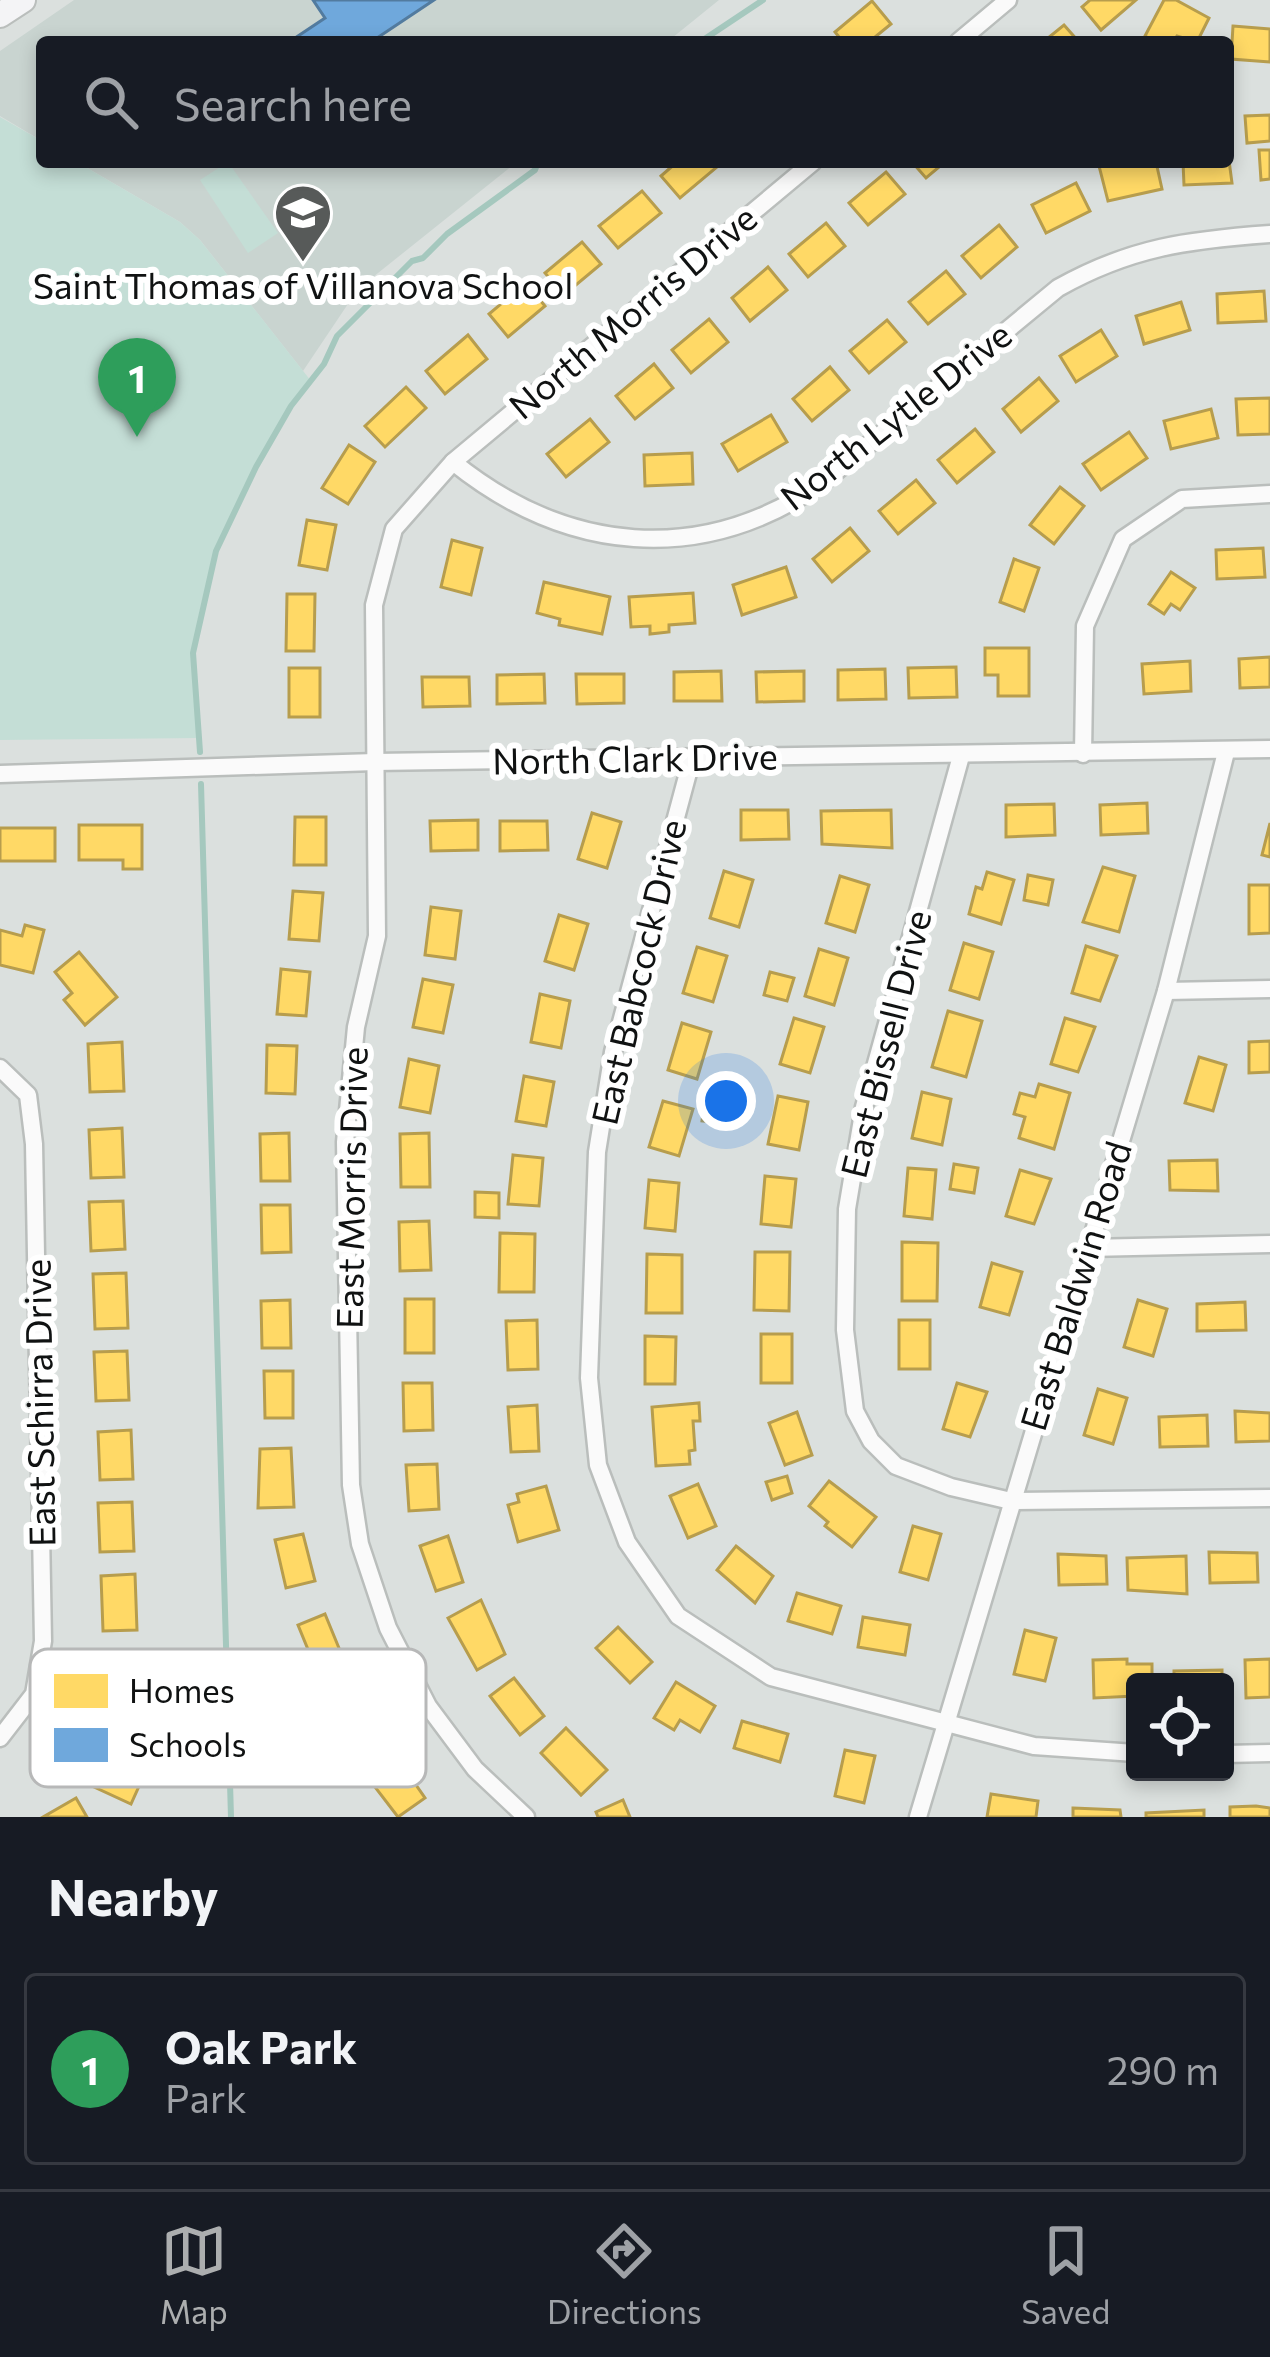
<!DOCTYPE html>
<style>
body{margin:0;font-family:Commissioner,sans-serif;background:#242831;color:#f1f3f6}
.controls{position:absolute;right:36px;bottom:36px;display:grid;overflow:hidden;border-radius:12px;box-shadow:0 6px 18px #0003}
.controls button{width:108px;height:108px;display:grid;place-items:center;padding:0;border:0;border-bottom:3px solid #363941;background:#171b24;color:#f1f3f6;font:60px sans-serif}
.you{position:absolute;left:726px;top:1101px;width:42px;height:42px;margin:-30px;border:9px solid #fff;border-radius:50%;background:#1a73e8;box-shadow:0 0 0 18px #1a73e833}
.badge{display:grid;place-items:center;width:78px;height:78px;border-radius:50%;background:#acaeaf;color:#fff;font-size:39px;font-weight:700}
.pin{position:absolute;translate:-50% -99px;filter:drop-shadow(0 3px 6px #0008)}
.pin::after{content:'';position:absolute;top:63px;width:42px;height:36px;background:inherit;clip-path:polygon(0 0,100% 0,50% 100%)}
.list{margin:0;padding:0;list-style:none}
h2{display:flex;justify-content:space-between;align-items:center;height:156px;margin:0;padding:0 48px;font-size:51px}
h2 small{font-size:39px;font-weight:400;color:#9ea1a6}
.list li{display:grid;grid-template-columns:78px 1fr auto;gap:36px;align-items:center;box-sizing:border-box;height:192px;margin:0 24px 24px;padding:0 24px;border:3px solid #363941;border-radius:12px}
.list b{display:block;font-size:45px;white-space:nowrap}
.list p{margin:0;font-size:39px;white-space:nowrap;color:#9ea1a6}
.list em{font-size:39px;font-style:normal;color:#9ea1a6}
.icon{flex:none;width:66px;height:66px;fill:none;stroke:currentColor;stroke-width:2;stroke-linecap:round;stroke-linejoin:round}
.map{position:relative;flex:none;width:1270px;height:1817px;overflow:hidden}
.search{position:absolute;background:#171b24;box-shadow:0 6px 18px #0003;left:36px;right:36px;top:36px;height:132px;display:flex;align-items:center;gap:30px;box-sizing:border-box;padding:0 42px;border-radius:12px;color:#9ea1a6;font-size:45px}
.sheet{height:372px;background:#171b24}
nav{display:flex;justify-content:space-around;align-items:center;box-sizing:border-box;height:168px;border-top:3px solid #363941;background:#171b24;font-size:33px;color:#9ea1a6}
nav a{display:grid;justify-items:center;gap:6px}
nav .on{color:#acaeaf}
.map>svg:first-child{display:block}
.built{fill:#c9d4d0}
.green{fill:#c4ded6}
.homes{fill:#ffd966;stroke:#b79d4d;stroke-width:3}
.schools{fill:#6fa8dc;stroke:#527b9f;stroke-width:3}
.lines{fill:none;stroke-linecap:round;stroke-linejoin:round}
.stream{stroke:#a5c8be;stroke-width:6}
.street-casing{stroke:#babebc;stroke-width:21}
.secondary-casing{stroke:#babebc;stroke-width:28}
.street{stroke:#fafafa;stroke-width:16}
.secondary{stroke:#f4f4f6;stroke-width:24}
.labels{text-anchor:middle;stroke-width:12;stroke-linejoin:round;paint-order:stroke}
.poi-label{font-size:36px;fill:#101212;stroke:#fff}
.street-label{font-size:36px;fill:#101212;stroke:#fff}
.key{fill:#fff;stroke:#b7b8b8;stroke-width:3}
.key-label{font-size:33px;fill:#101212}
</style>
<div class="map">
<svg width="1270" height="1817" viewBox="0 0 1270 1817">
<rect width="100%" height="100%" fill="#dbe0de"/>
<g class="built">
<path d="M74,0H719L667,42H42V141L0,116V51Z"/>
<path d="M77,162H517L358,289L303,371L200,240L180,222Z"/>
</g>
<g class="green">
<path d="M0,117L42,141V162H77L180,222L200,240L311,381C256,450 201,564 193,653C191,680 197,711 199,738L0,740Z"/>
<path d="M228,162L278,233L248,253L200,180Z"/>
</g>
<g class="homes">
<path d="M1090,0H1136L1101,30L1082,7Z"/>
<path d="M1164,0H1176L1209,18L1197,42L1177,36L1173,42H1155L1145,36Z"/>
<path d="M872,1L891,24L869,42H843L835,32Z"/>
<path d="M1064,25L1079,42H1043Z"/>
<path d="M1233,26L1270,29V62L1231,59Z"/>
<path d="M1270,115V141L1247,143L1245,116Z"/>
<path d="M1259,150H1270V179L1261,180Z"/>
<path d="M1228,153L1232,183L1184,185L1183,162H1228Z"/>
<path d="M677,162H712L717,167L680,198L661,176Z"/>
<path d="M912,162H945L926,178Z"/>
<path d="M1098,162H1156L1162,189L1108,201Z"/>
<path d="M886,172L905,194L868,225L849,203Z"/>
<path d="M1076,183L1090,211L1046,233L1032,205Z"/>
<path d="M642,191L661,213L618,248L599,226Z"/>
<path d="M826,223L845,246L808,277L789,254Z"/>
<path d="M999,225L1017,247L981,278L962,256Z"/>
<path d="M582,242L601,264L564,295L545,273Z"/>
<path d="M768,267L787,290L750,321L732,298Z"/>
<path d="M946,271L965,294L928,324L909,302Z"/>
<path d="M526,283L545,306L508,337L489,314Z"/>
<path d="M1264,291L1266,321L1218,323L1217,294Z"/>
<path d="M1181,302L1190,330L1144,344L1136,316Z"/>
<path d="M709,319L728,342L691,373L672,350Z"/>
<path d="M887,320L906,342L869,373L850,351Z"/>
<path d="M1101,330L1117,356L1076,382L1060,356Z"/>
<path d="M468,335L487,359L445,394L426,371Z"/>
<path d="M654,364L673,388L635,419L616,396Z"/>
<path d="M830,367L849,390L812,421L793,399Z"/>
<path d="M1039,378L1058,401L1021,432L1003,409Z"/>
<path d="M406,387L426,408L385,447L365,426Z"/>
<path d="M1270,398V434L1238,435L1236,399Z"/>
<path d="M1211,409L1218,438L1171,449L1164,421Z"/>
<path d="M771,415L787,442L738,471L722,444Z"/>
<path d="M590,419L609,442L566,477L547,454Z"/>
<path d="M975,429L994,452L957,483L938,460Z"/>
<path d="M1129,432L1147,458L1101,490L1083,464Z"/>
<path d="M349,445L375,462L348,504L322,488Z"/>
<path d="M692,453L693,484L645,486L644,455Z"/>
<path d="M916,480L935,503L898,534L879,511Z"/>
<path d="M1060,487L1084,506L1054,544L1030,525Z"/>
<path d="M307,520L336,525L327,570L299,565Z"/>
<path d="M850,528L869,551L832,582L813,559Z"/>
<path d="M452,540L482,548L471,595L441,587Z"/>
<path d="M1263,548L1265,577L1217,579L1216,550Z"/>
<path d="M1014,559L1039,568L1024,611L1000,602Z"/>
<path d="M786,567L796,597L742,615L733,585Z"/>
<path d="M1171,572L1195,588L1180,610L1171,604L1164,614L1149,604Z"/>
<path d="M544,582L610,597L602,634L559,625L560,619L537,613Z"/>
<path d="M693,593L695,623L669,625V632L650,634V626L631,627L629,597Z"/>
<path d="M287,594H315L314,651H286Z"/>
<path d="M985,648H1029V696H998V675H985Z"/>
<path d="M1270,657V687L1240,688L1239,659Z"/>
<path d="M1190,661L1191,691L1144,694L1142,664Z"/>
<path d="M956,667L957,697L909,698L908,668Z"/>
<rect x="289" y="668" width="31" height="49"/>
<path d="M885,669L886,699L838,700V670Z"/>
<path d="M721,671L722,701H674V672Z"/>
<path d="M804,671V701L757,702L756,672Z"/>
<path d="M544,674L545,703L497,704V675Z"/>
<path d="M576,674H624V703L577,704Z"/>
<path d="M422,677H469L470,706L423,707Z"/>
<path d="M1147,803L1148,833L1101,835L1100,805Z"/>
<path d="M1054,804L1055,835L1006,837V805Z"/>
<path d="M741,810H788L789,839L741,840Z"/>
<path d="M891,810L892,848L822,844L821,811Z"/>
<path d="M592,813L621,822L607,868L578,859Z"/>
<path d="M295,817H326V865H294Z"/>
<path d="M478,820V850L431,851L430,821Z"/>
<path d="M500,821H547L548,850L500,851Z"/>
<path d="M1270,823V857L1262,855Z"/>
<path d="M79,825H142V869H123V860H79Z"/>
<rect x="0" y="828" width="55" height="33"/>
<path d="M1103,867L1135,876L1119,932L1083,922Z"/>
<path d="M724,871L753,880L739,927L710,918Z"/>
<path d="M987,872L1014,880L1001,924L969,914L976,887L982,889Z"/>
<path d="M1028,875L1053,880L1048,905L1024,900Z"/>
<path d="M840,876L869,885L855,932L826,923Z"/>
<path d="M1249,885H1270V933L1249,934Z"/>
<path d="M293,891L323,893L319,941L289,939Z"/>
<path d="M431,907L461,911L455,959L425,955Z"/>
<path d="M559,915L588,924L574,970L545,961Z"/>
<path d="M25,925L44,930L33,973L0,965V930L22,936Z"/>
<path d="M964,943L993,952L979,999L950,990Z"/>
<path d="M1086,946L1117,956L1100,1001L1072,993Z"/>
<path d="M697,947L727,956L713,1002L683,993Z"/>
<path d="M819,949L848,958L834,1005L805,996Z"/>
<path d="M79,952L117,997L85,1025L64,1000L72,993L55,972Z"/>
<path d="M281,969L310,972L306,1016L277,1014Z"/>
<path d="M770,972L794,978L787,1001L764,995Z"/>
<path d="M423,979L453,985L443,1033L413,1027Z"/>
<path d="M540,994L570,1001L561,1048L531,1042Z"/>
<path d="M948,1011L982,1021L966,1077L932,1067Z"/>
<path d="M794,1018L824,1027L810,1073L780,1064Z"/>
<path d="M1065,1018L1095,1027L1078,1072L1051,1064Z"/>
<path d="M682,1023L711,1032L697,1079L668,1070Z"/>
<path d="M1270,1041V1072L1249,1073V1042Z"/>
<path d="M122,1042L124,1091L90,1092L88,1044Z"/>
<path d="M267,1045L297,1046L295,1094L266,1093Z"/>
<path d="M1199,1057L1226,1065L1213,1111L1185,1103Z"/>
<path d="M409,1059L439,1066L430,1113L400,1107Z"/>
<path d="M524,1076L554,1082L546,1126L516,1121Z"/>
<path d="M1039,1084L1070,1093L1054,1149L1019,1138L1025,1117L1014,1114L1020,1093L1035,1097Z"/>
<path d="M922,1092L951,1099L942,1145L912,1138Z"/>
<path d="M778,1096L808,1102L799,1150L768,1144Z"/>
<path d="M663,1101L693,1109L679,1156L649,1147Z"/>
<path d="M704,1104L724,1106L723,1123L702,1121Z"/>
<path d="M122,1128L124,1177L91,1178L89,1130Z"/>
<path d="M289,1133L290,1181H261L260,1134Z"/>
<path d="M429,1133L430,1187H401L400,1134Z"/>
<path d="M513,1155L543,1158L539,1206L508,1204Z"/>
<path d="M1217,1160L1218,1191L1170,1190L1169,1161Z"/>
<path d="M954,1164L978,1168L974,1193L950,1189Z"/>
<path d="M908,1168L936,1170L932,1219L904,1216Z"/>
<path d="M1020,1170L1051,1179L1034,1224L1006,1216Z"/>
<path d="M765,1176L796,1179L791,1227L761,1224Z"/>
<path d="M649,1180L679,1183L675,1231L645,1228Z"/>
<path d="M475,1192L499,1193V1218L475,1217Z"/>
<path d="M123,1201L125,1249L91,1251L89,1202Z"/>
<path d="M261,1205H290L291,1252L262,1253Z"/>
<path d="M429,1221L431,1270L400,1271L399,1222Z"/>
<path d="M500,1233L535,1234L534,1292H499Z"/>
<path d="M902,1242L938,1243L937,1301H902Z"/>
<path d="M755,1252H790L789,1311L754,1310Z"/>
<path d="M647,1254L682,1255V1313H646Z"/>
<path d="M992,1263L1022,1272L1009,1315L980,1307Z"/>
<path d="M126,1273L128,1328L95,1329L93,1274Z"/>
<rect x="405" y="1299" width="29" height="54"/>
<path d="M290,1300L291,1348H262L261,1301Z"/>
<path d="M1138,1300L1167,1309L1153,1356L1124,1347Z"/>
<path d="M1245,1302L1246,1330L1197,1331V1304Z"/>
<path d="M537,1320L538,1369L508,1370L506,1321Z"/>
<rect x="899" y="1320" width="31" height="49"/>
<rect x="761" y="1334" width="31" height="49"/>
<path d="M645,1336L676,1337L675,1384H645Z"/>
<path d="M127,1351L129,1400L96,1401L94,1352Z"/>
<path d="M264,1371H293V1418H265Z"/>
<path d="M403,1383H432L433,1430L404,1431Z"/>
<path d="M957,1383L987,1392L970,1437L943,1429Z"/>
<path d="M1098,1389L1127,1398L1113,1444L1084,1435Z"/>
<path d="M699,1403L700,1421H693L695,1450L689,1451L690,1464L656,1466L652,1407Z"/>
<path d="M537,1405L539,1451L511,1452L508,1407Z"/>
<path d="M1235,1411L1270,1413V1441L1236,1442Z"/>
<path d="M797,1412L812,1455L785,1465L769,1423Z"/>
<path d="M1207,1415L1208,1446L1160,1447L1159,1417Z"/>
<path d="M131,1430L133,1479L100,1480L98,1432Z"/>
<path d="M291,1448L294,1507L258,1508L260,1449Z"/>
<path d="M437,1464L439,1509L409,1511L406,1465Z"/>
<path d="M787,1476L792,1493L772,1500L766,1482Z"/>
<path d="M829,1481L876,1517L852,1547L825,1526L828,1522L809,1506Z"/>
<path d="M698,1484L716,1526L688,1538L670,1496Z"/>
<path d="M546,1486L559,1530L518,1542L508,1505L519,1502L517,1494Z"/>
<path d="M132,1502L134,1551L100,1552L98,1503Z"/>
<path d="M913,1526L941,1534L928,1580L900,1572Z"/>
<path d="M303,1534L315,1581L286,1588L275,1540Z"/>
<path d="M448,1536L463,1582L436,1591L420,1546Z"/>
<path d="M736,1546L773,1576L755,1603L717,1570Z"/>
<path d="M1209,1552L1257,1553L1258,1582L1210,1583Z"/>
<path d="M1058,1554L1106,1556L1107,1584L1059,1585Z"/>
<path d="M1186,1556L1187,1594L1128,1590L1127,1558Z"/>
<path d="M135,1574L137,1630L103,1631L101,1576Z"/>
<path d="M797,1593L841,1606L832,1634L788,1621Z"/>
<path d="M481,1600L505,1654L477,1670L448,1618Z"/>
<path d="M325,1614L343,1658L316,1669L298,1625Z"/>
<path d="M863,1617L910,1625L905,1655L858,1647Z"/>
<path d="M618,1627L652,1662L630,1683L596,1648Z"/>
<path d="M1025,1630L1056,1638L1045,1681L1014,1674Z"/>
<path d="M1127,1659V1664H1152V1682H1135V1696L1094,1698L1093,1660Z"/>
<path d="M1270,1659V1697L1246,1698L1245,1660Z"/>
<path d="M1222,1670V1682H1174V1671Z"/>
<path d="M514,1678L544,1716L520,1735L490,1696Z"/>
<path d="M676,1682L715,1706L700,1732L680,1720L674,1730L654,1718Z"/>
<path d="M742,1721L788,1734L780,1762L734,1748Z"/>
<path d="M566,1728L607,1770L581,1795L541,1753Z"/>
<path d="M116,1734L147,1749L142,1761L149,1764L131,1804L92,1786Z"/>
<path d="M391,1749L425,1798L398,1817L362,1770Z"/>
<path d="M845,1750L875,1756L864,1803L835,1796Z"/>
<path d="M991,1794L1038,1801L1036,1817H987Z"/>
<path d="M76,1798L87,1817H43Z"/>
<path d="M623,1800L630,1817H598L596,1812Z"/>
<path d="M1256,1806L1270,1808V1817H1230V1807Z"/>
<path d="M1073,1808L1120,1810L1121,1817H1073Z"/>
<path d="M1204,1810V1817H1146V1813Z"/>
</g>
<path class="schools" d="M313,0H434L371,42H289L325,18Z"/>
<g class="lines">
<g class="stream">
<path d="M700,42L763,0"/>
<path d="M200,752L193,653L216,551L256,467L291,406L324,364L337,336L412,261L423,258L447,234L535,170L538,162"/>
<path d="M201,784L231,1817"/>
</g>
<defs>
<g id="street">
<path d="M958,42L1008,0"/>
<path d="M453,462C566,553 700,567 822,483L1058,288C1131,247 1188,240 1270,234"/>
<path d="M1083,754L1085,626L1123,539L1182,499L1270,494"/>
<path d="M961,756L864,1107L847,1209L845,1330L855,1411L871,1441L896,1466L951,1487L1011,1501L1270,1498"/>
<path d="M692,758L613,1052L597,1152L589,1378L598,1465L627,1542L678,1616L771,1677L1034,1746L1135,1753"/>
<path d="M0,774L375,762L1270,749"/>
<path d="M1166,991L1270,989"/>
<path d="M0,1068L28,1095L34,1144L43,1641L34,1694L0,1738"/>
<path d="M1088,1248L1270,1244"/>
<path d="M1225,1754L1270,1753"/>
<path d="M526,1817L475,1769L428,1706L388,1628L360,1544L351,1485L345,1142L356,1027L377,936L374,605L394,529L453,462L813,162"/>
<path d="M918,1817L1166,991L1226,752"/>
</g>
<path id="secondary" d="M0,15L23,0"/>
</defs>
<use href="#street" class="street-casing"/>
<use href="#secondary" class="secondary-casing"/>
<use href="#street" class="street"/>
<use href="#secondary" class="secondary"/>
</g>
<defs>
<symbol id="school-pin" viewBox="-11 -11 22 30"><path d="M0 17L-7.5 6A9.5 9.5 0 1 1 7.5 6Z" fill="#575a59" stroke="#fff"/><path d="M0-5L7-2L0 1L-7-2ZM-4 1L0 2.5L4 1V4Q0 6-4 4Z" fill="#fff"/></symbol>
</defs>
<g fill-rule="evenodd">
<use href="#school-pin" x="270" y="180" width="66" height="90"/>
</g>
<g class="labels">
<g class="poi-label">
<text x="303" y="299">Saint Thomas of Villanova School</text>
</g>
<g class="street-label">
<text transform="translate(633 312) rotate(-40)" y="13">North Morris Drive</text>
<text transform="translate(896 416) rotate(-38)" y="13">North Lytle Drive</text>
<text transform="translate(635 759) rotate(-1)" y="13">North Clark Drive</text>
<text transform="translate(639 972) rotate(-77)" y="13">East Babcock Drive</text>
<text transform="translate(886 1044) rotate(-76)" y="13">East Bissell Drive</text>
<text transform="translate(352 1188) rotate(-89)" y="13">East Morris Drive</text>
<text transform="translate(1076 1286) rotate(-73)" y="13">East Baldwin Road</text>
<text transform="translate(40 1403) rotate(-91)" y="13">East Schirra Drive</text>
</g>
</g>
<rect x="30" y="1649" width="396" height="138" rx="18" class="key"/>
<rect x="54" y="1674" width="54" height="34" fill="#ffd966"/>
<rect x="54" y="1728" width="54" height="34" fill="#6fa8dc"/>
<g class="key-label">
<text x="129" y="1703">Homes</text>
<text x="129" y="1757">Schools</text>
</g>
</svg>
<div class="controls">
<button><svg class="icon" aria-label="locate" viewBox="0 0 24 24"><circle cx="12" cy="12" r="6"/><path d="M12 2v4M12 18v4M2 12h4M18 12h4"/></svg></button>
</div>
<div class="you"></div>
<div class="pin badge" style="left:137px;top:437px;background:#2e9e5b">1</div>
<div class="search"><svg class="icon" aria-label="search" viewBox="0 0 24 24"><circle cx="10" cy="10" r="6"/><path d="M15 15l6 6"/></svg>Search here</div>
</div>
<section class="sheet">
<h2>Nearby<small></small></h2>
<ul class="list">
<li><span class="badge" style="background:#2e9e5b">1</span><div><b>Oak Park</b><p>Park</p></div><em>290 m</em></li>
</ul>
</section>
<nav>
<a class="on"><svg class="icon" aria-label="map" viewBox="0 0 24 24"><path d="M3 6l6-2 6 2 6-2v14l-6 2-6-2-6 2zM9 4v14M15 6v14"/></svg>Map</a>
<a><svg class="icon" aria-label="directions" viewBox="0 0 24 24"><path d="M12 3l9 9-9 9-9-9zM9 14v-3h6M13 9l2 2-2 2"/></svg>Directions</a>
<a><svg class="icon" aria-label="saved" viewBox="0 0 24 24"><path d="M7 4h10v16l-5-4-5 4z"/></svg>Saved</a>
</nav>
